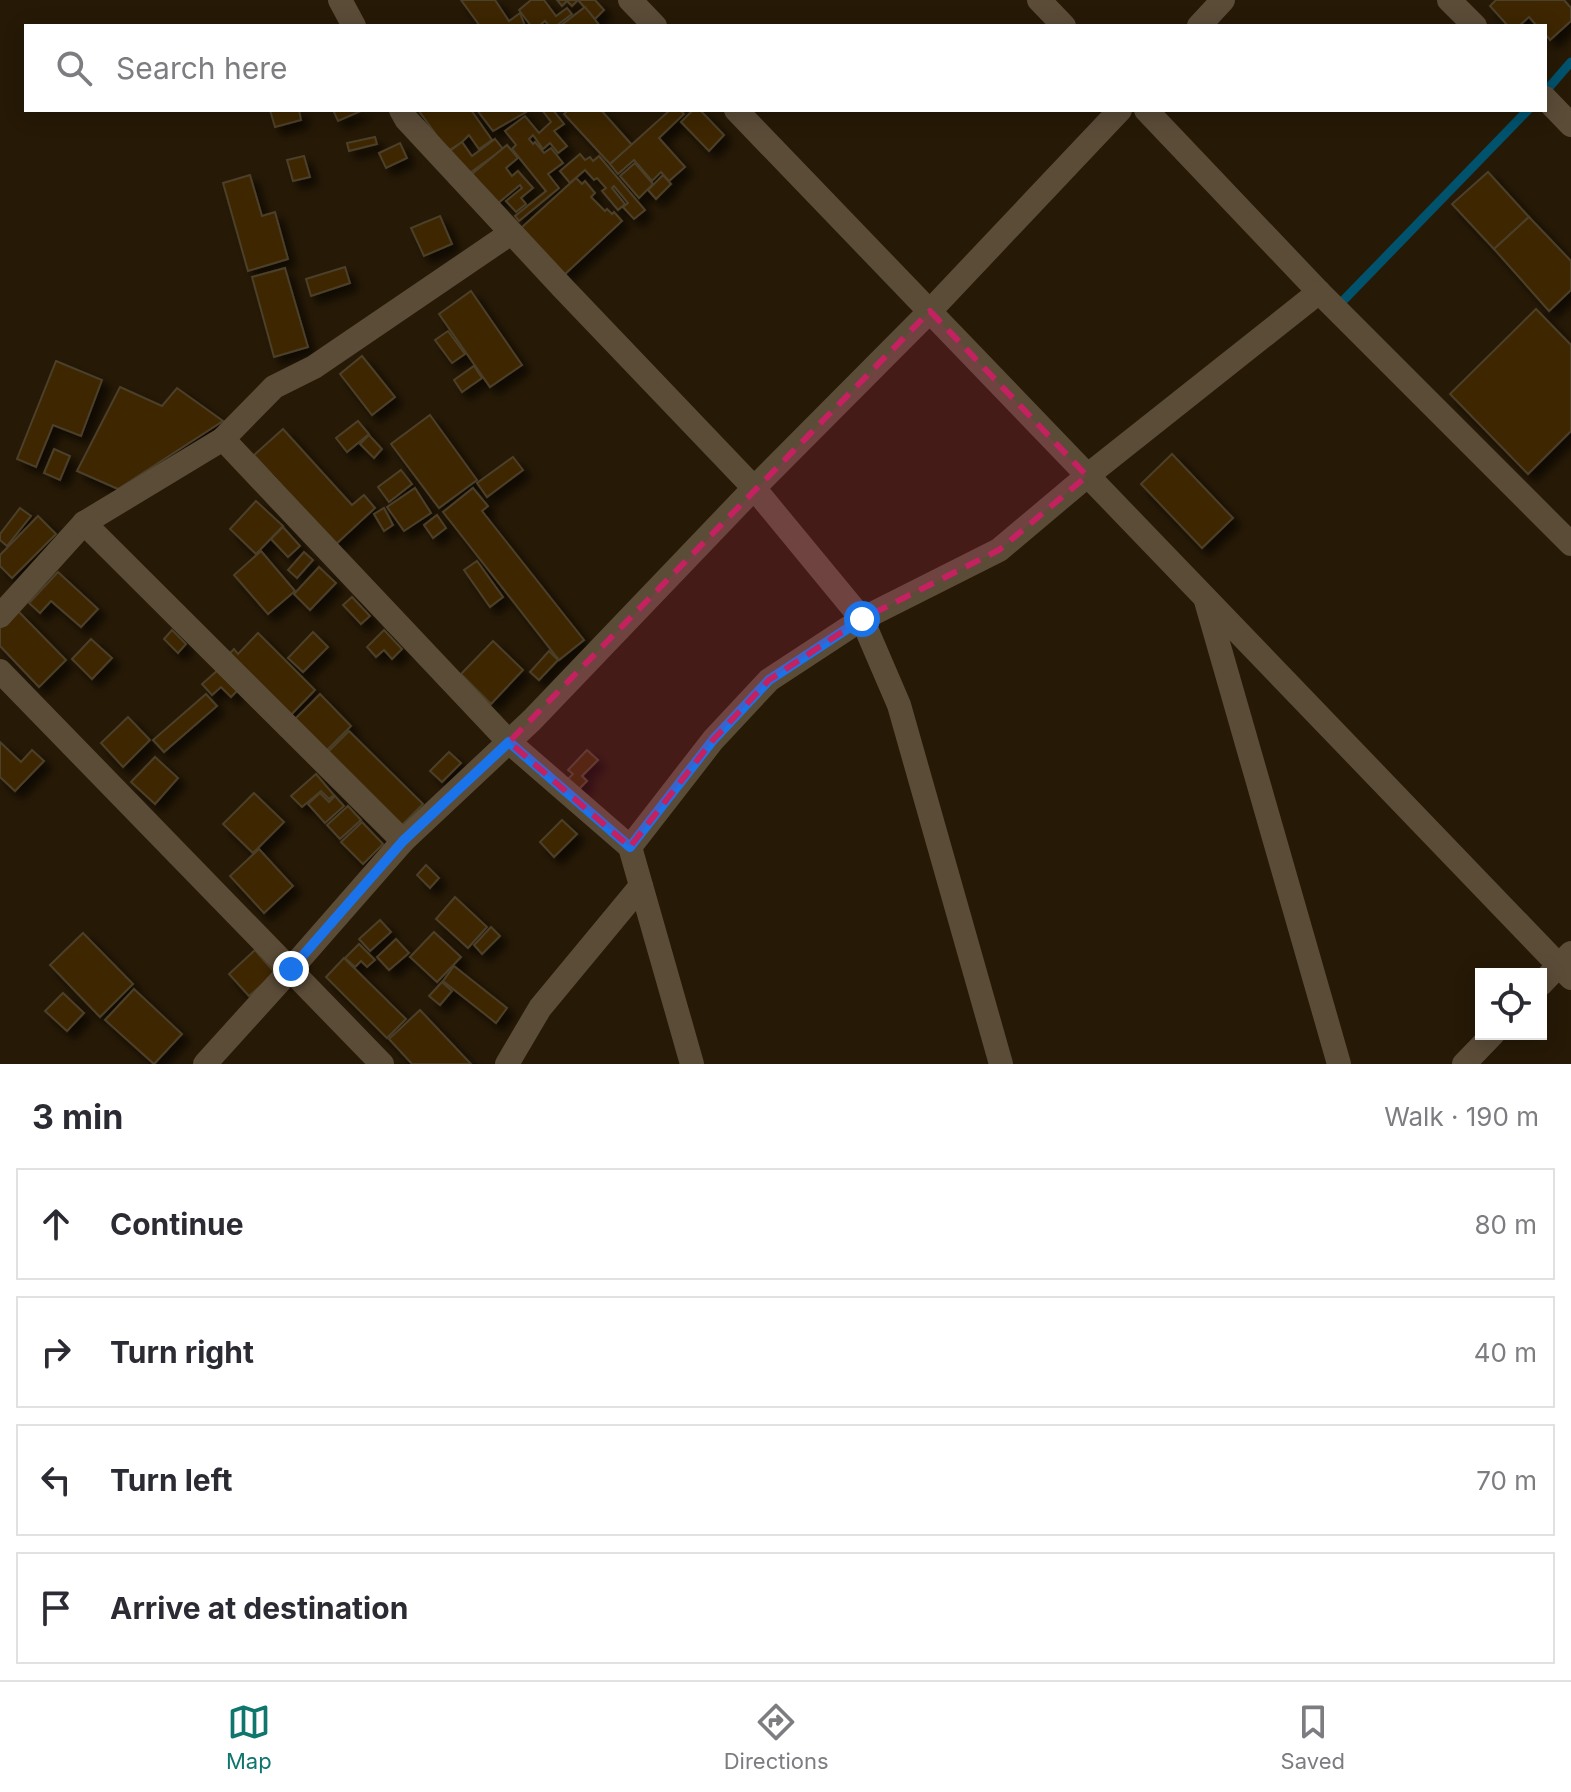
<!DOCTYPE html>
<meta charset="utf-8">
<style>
body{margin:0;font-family:Inter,sans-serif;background:#f2f2f3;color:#2b2b33}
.controls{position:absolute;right:24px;bottom:24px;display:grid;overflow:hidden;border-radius:0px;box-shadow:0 4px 20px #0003}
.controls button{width:72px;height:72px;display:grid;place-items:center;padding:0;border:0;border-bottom:2px solid #e1e1e2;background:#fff;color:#2b2b33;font:40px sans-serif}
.stop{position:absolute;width:24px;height:24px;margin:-18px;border:6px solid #1a73e8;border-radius:50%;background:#fff}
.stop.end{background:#1a73e8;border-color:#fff;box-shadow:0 2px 8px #0008}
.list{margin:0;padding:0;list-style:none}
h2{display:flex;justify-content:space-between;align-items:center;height:104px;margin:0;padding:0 32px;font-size:34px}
h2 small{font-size:26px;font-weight:400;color:#7c7c81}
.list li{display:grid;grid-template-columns:52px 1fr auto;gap:24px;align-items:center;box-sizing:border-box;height:112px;margin:0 16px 16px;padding:0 16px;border:2px solid #e1e1e2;border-radius:0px}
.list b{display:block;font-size:30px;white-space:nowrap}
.list em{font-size:26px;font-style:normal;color:#7c7c81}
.icon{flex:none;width:44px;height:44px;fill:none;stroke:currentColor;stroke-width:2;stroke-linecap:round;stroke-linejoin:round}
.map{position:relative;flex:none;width:1571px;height:1064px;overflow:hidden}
.search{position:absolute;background:#fff;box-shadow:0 4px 20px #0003;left:24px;right:24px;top:24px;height:88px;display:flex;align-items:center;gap:20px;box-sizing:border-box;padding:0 28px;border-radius:0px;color:#7c7c81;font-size:30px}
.sheet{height:616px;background:#fff}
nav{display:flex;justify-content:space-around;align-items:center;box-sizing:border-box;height:112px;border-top:2px solid #e1e1e2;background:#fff;font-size:22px;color:#7c7c81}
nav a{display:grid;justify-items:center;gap:4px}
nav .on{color:#0f766e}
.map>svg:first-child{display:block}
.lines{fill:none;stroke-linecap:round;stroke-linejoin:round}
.stream{stroke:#01526d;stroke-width:9}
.building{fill:#3d2800;stroke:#4c3f2a;stroke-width:2;filter:url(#shadow)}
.street{stroke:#5b4c38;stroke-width:24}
.secondary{stroke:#5b4c38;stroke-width:24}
.route{stroke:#1a73e8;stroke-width:10}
.marked{fill:#c32160;fill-opacity:0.2;stroke:#c32160;stroke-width:6;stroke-dasharray:16 10;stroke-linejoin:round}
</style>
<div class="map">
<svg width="1571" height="1064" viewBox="0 0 1571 1064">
<defs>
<filter id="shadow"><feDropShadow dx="7" dy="7" stdDeviation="4" flood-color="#0009"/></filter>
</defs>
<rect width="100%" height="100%" fill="#261906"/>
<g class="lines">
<g class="stream">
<path d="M1545,92L1571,62"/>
<path d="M1336,308L1528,110"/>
</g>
</g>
<g class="building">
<path d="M461,0H495L509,21L520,13L525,26H480Z"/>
<path d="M531,0H544L556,16L567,8L572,14L556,26H549L545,21L539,26H531L519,10Z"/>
<path d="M557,0H595L604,10L595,19L578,0L572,6L567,1L562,6Z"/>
<path d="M1496,0H1564L1571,8V21L1550,40L1545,34V26H1537L1529,17L1519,26H1508L1490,6Z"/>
<path d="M585,7L600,26H560Z"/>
<path d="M270,110H299L301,120L275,127Z"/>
<path d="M333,110H363L338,121Z"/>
<path d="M421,110H471L492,140L479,149L469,135L462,142L448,151L419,111Z"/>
<path d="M477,110H525L526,112L493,131Z"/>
<path d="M542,110H553L564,124L554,131L567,146L558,153L550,143L543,149L533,135L529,139L533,144L535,142L544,153L551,148L563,163L548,174L559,188L519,221L515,216L546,191L512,149L516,145L505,131L525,116L539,133L551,122Z"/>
<path d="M568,110H601L632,145L610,164L564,114Z"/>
<path d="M670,110H680L684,114L659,138L685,167L669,181L661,172L652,181L634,160L618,174L610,164Z"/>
<path d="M693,110H700L724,135L709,151L681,122Z"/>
<path d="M375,137L377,144L349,151L347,143Z"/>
<path d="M495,139L503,149L467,175L450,151L462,142L472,156Z"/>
<path d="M400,143L407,158L386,168L379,153Z"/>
<path d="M507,145L518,158L506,168L512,176L518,171L533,188L521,198L526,204L516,212L506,201L522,188L520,185L497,204L472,174Z"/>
<path d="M580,154L585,160L590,157L593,161L599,156L645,210L634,219L623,207L628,203L614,186L612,188L625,204L618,210L602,191L606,188L597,178L594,180L585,170L570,183L560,171Z"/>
<path d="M304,156L310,177L293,181L287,160Z"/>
<path d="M635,163L653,184L639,198L620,176Z"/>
<path d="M1488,172L1529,217L1494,249L1452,204Z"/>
<path d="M250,175L262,216L275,212L288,259L248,271L223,183Z"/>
<path d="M663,175L671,184L656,199L648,190Z"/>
<path d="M576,178L582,184L585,181L595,193L591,197L605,211L607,209L612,214L614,212L622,221L564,275L521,228Z"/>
<path d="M440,216L452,244L424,256L411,228Z"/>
<path d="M1529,217L1571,261V290L1549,311L1494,249Z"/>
<path d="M345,267L350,283L311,296L306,279Z"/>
<path d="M285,268L308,347L274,357L252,277Z"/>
<path d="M471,291L522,365L490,387L439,314Z"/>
<path d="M1536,309L1571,345V431L1528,474L1450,394Z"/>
<path d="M448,331L465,354L452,363L435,340Z"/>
<path d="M362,356L395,397L372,415L340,374Z"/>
<path d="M56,361L102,380L81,436L53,425L36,467L17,459Z"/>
<path d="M474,366L482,378L462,392L454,380Z"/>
<path d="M120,387L162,406L177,388L223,421L118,489L77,471Z"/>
<path d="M430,415L477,480L439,508L391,444Z"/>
<path d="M358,421L369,434L347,452L336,438Z"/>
<path d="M283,429L352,505L364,495L375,508L335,545L254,455Z"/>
<path d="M369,435L382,449L374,458L360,444Z"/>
<path d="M54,449L70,456L60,480L44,473Z"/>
<path d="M1172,454L1233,518L1202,548L1141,484Z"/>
<path d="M513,457L523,470L487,497L477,483Z"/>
<path d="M401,470L412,484L389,502L378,487Z"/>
<path d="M415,488L431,513L404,531L387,507Z"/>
<path d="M473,488L488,506L482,511L584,640L559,660L443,512Z"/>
<path d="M256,501L283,526L256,554L230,529Z"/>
<path d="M20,508L31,516L7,546L0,540V534Z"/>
<path d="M384,508L393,525L384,531L374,514Z"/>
<path d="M437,515L446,528L433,538L424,525Z"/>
<path d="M38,516L56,534L12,578L0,566V555Z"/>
<path d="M283,527L300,546L288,557L271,539Z"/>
<path d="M261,551L295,591L268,614L234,575Z"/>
<path d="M304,552L313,560L297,578L288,570Z"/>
<path d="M477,561L503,597L490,607L464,570Z"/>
<path d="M319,567L336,583L310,610L294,594Z"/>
<path d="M58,572L98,609L81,627L51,601L40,613L29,603Z"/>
<path d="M352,597L370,616L361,624L343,605Z"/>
<path d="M18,611L66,660L39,687L0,646V628Z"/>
<path d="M172,630L186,644L178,653L164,639Z"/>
<path d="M384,630L402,649L392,659L384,650L376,657L367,647Z"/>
<path d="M313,632L328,647L303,672L288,658Z"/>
<path d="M258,633L315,690L288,718L226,657L234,649L238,654Z"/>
<path d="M91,639L112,658L92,679L72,659Z"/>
<path d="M493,641L523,670L491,704L461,674Z"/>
<path d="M549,651L558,660L539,680L530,672Z"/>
<path d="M218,670L237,691L231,697L221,687L212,695L202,684Z"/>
<path d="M206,694L217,706L164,752L153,740Z"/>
<path d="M320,694L351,726L323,754L292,722Z"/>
<path d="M128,717L150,740L123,767L101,743Z"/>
<path d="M349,731L423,804L399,828L325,755Z"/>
<path d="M0,742L21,762L32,750L44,761L15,791L0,777Z"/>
<path d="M587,750L598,760L582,776L587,781L577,791L566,781L573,774L568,770Z"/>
<path d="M449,752L461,763L442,782L430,771Z"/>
<path d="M155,757L178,778L155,804L131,782Z"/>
<path d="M316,774L334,795L329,799L321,791L302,807L291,796Z"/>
<path d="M254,793L284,822L253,853L223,824Z"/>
<path d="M320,793L329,802L335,796L344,806L325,823L308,804Z"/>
<path d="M348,806L361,820L340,839L327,825Z"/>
<path d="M562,820L577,834L554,857L540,842Z"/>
<path d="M362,822L383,844L363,864L341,842Z"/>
<path d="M259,849L293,886L264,913L230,876Z"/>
<path d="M426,865L439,878L430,888L417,875Z"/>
<path d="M455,897L487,927L468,948L436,919Z"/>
<path d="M380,920L391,932L370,951L359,939Z"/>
<path d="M491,927L500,936L482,954L474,945Z"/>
<path d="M434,932L461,957L437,982L410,957Z"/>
<path d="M83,933L133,984L100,1017L50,965Z"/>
<path d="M396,939L409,953L389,970L377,957Z"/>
<path d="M359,944L375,960L367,967L361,961L355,967L345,958Z"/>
<path d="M255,950L275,973L249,996L229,974Z"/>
<path d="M344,958L406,1019L387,1038L326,977Z"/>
<path d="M454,966L507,1008L496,1023L443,981Z"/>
<path d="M442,982L452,991L440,1005L429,996Z"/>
<path d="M134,989L182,1034L154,1064L105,1020Z"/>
<path d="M63,993L84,1013L67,1031L45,1011Z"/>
<path d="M420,1010L471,1064H412L389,1039Z"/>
</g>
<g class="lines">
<g class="street">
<path d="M340,0L354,26"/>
<path d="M630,0L655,26"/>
<path d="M1039,0L1064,26"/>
<path d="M1449,0L1475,26"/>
<path d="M1199,26L1223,0"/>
<path d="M1545,98L1571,125"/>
<path d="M401,110L406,119L562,287L754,488L862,619L899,705L1001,1064"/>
<path d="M736,110L1571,978"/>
<path d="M1146,110L1319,292L1571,544"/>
<path d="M223,439L509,742L630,847L692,1064"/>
<path d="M1206,601L1339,1064"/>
<path d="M0,616L84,523"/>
<path d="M0,671L382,1064"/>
<path d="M403,841L84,523L223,439L274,387L314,367L511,233"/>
<path d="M630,847L713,740L769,680L862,619L999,550L1087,476L1319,292"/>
<path d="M1541,984L1559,965"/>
<path d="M205,1064L291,969L403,841L532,720L754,488L930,311L1120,110"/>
<path d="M507,1064L540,1008L641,886"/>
<path d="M1464,1064L1493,1034"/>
</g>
<path class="secondary" d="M1559,965L1571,953"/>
</g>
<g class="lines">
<path class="route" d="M291,969L403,841L509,742L630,847L713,740L769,680L862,619"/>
</g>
<path class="marked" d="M930,311L1087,476L999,550L862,619L769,680L713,740L630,847L509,742Z"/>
</svg>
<div class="controls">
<button><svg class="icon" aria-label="locate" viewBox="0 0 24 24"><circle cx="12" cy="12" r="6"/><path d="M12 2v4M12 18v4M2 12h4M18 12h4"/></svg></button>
</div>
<div class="stop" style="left:862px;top:619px"></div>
<div class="stop end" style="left:291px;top:969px"></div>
<div class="search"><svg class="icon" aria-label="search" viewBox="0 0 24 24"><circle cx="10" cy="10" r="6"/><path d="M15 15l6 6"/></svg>Search here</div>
</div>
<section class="sheet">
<h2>3 min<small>Walk · 190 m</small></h2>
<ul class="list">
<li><svg class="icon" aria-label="ahead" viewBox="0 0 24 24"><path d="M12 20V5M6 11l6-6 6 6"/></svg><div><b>Continue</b></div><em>80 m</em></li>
<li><svg class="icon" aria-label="right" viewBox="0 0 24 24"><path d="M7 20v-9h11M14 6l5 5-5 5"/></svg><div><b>Turn right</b></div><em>40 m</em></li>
<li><svg class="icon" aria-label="left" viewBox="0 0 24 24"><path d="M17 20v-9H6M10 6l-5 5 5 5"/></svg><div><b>Turn left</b></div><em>70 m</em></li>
<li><svg class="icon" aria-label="arrive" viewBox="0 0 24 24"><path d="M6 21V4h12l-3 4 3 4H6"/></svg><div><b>Arrive at destination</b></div></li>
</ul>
</section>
<nav>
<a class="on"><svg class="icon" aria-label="map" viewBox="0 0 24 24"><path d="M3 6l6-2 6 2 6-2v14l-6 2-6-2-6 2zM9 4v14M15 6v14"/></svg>Map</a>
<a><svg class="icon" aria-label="directions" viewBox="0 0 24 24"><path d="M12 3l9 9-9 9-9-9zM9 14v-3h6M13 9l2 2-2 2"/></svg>Directions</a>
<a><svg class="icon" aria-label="saved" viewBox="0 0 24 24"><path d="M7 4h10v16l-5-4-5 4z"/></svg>Saved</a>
</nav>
